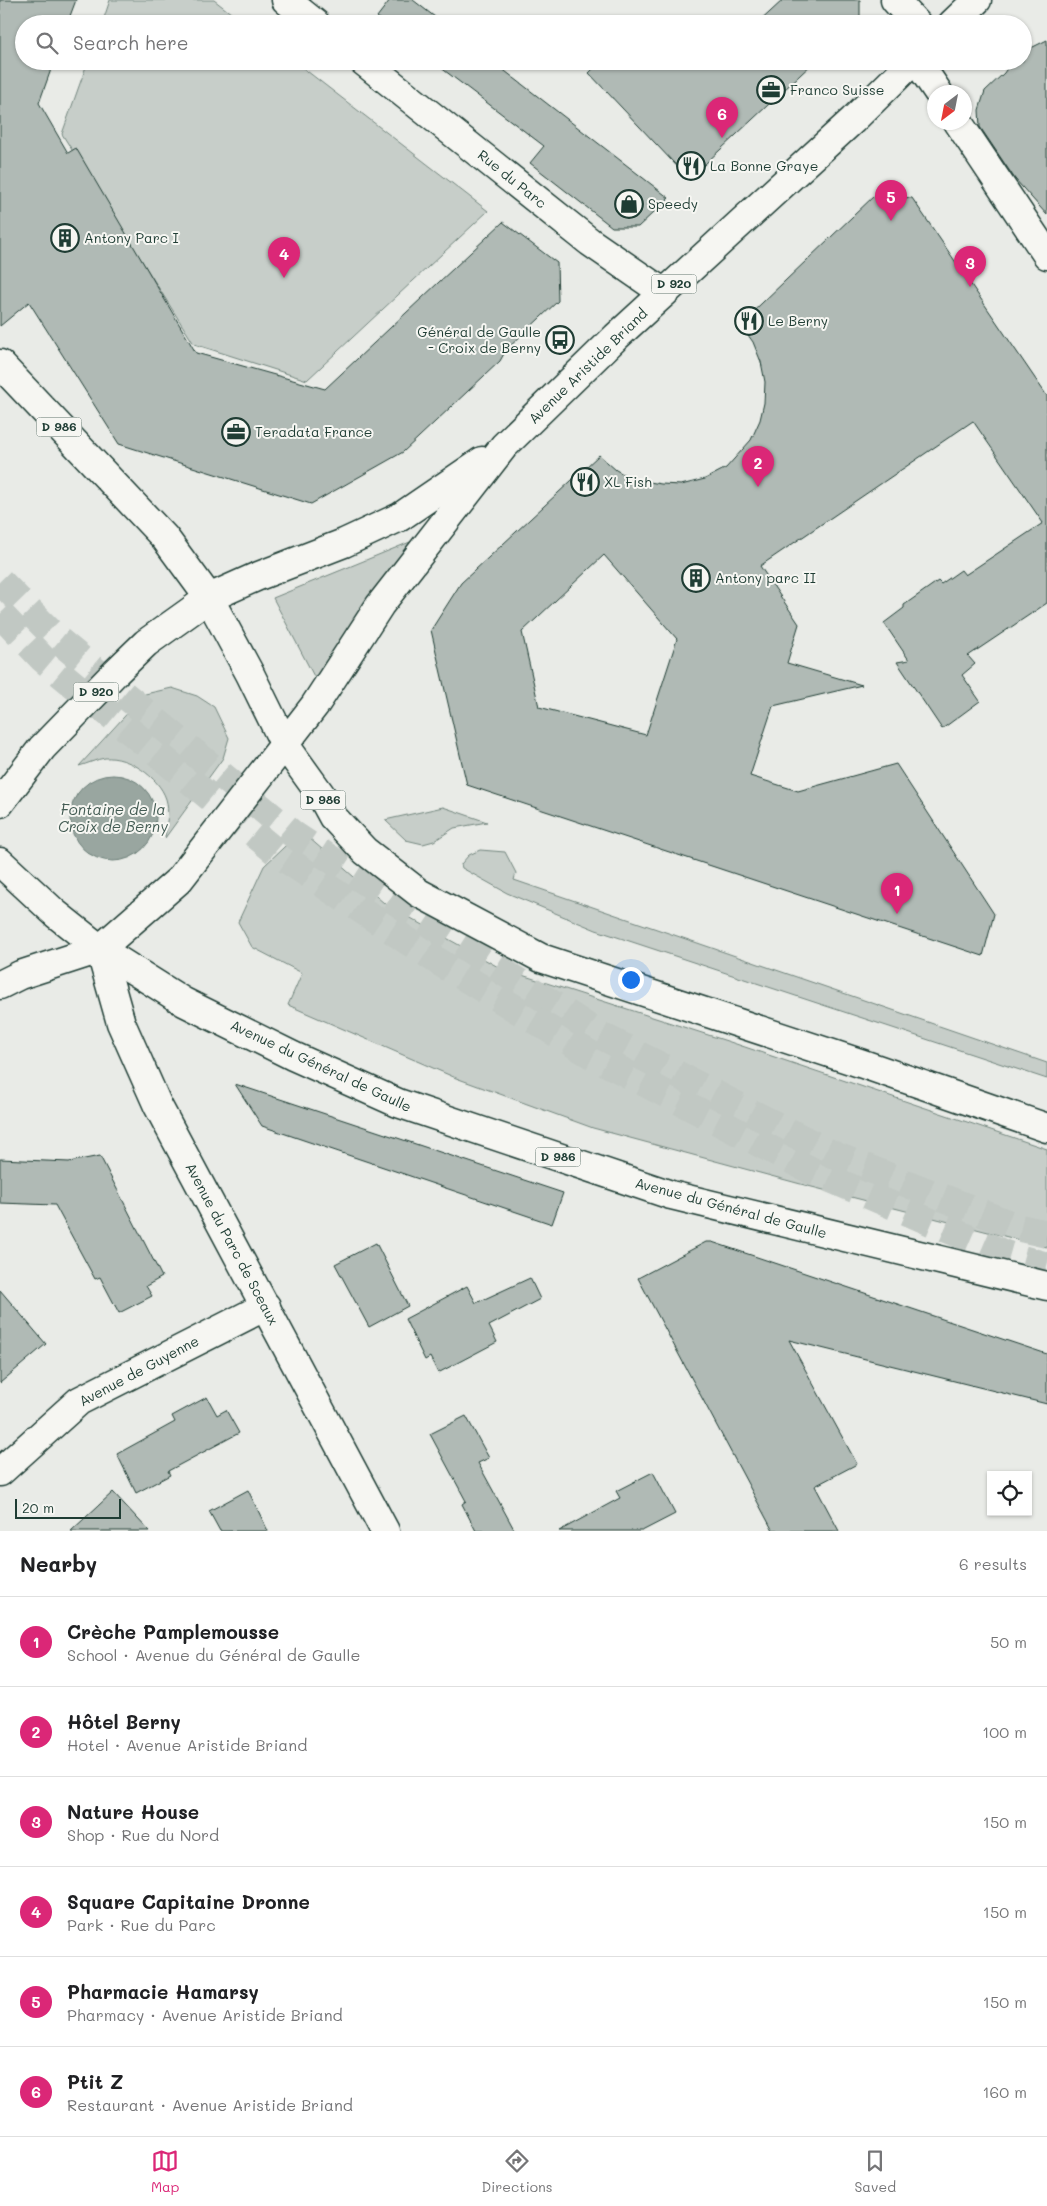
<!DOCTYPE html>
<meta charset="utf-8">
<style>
body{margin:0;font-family:Mali,sans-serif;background:#f2f2f2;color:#202124}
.controls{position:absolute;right:15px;bottom:15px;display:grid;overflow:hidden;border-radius:0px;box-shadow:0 1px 4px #0004}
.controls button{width:45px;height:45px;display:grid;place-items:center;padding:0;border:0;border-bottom:1px solid #e0e0e0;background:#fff;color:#202124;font:25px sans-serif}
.compass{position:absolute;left:927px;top:85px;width:45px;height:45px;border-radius:50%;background:#fff;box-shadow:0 1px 4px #0004;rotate:212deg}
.scale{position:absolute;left:15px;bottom:12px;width:106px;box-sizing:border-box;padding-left:5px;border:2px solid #1f3d34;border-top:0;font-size:14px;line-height:18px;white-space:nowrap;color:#1f3d34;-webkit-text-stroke:4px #f6f6f2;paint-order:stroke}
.you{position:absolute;left:630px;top:979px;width:18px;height:18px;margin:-12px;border:4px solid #fff;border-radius:50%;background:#1a73e8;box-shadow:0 0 0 8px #1a73e833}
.badge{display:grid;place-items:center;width:32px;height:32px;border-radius:50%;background:#db2777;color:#fff;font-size:16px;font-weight:700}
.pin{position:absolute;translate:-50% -41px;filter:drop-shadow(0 1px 2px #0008)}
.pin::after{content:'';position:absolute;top:26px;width:18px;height:15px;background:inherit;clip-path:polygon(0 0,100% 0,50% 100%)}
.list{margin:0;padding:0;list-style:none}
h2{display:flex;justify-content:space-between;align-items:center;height:65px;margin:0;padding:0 20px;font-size:21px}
h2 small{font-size:16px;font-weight:400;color:#757577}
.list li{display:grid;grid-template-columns:32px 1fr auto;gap:15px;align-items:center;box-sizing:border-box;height:90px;padding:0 20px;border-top:1px solid #e0e0e0}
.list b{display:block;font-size:19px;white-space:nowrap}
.list p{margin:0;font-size:16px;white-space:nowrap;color:#757577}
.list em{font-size:16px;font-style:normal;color:#757577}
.icon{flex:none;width:28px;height:28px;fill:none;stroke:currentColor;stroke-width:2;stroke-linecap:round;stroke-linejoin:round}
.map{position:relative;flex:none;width:1047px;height:1531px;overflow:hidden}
.search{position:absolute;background:#fff;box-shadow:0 1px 4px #0004;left:15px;right:15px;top:15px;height:55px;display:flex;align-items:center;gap:12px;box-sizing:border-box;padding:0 18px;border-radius:28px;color:#757577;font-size:19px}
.sheet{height:605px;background:#fff}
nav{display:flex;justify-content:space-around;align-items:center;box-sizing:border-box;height:70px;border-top:1px solid #e0e0e0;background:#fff;font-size:14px;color:#757577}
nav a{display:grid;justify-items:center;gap:2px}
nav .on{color:#db2777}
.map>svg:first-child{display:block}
.green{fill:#c7cec9;stroke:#73867e}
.water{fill:#99a6a0;stroke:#687c75}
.building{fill:#b0bab5;stroke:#1f3d34;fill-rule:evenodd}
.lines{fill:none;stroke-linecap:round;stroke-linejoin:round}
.highway-tunnel{stroke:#c1c8c3;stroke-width:28;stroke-dasharray:28 14;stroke-linecap:butt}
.street-casing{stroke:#1f3d34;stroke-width:31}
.primary-casing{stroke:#1f3d34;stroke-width:31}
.street{stroke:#f6f6f2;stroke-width:28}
.primary{stroke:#f6f6f2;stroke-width:28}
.labels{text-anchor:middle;stroke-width:4;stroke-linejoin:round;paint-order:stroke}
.shield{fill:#f6f6f2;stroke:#60746d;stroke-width:1}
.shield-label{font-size:12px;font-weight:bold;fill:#1f3d34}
.poi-label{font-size:14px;fill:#1f3d34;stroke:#f6f6f2;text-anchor:start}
.street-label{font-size:14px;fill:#1f3d34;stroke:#f6f6f2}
.water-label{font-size:15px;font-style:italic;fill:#445c54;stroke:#f6f6f2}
</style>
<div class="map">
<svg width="1047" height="1531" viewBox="0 0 1047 1531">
<rect width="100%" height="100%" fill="#e9ebe7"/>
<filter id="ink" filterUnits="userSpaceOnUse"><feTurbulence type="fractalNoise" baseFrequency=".02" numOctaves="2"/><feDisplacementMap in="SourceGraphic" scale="10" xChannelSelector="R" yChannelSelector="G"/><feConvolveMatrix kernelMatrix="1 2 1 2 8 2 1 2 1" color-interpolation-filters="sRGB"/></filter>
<g filter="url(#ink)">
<g class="green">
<path d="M110,0H214L245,24H102Z"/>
<path d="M88,61H294L488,211L307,380L194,344L62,134Z"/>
<path d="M410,542L318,684L273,598Z"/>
<path d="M172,688L197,696L214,707L229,738L223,758L165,838C166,826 170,811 166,799C159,777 128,756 105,758C97,759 87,764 79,766L145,694Z"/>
<path d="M443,807L487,822L454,828L434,841L423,844L406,840L385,820Z"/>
<path d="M301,831L384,903L500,968L730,1042L1047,1149V1247L808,1186L593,1128L456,1078L288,1005L302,973L252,947L238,922L264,866Z"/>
<path d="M480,850L505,852L516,873L514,880L1047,1063V1079L596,930L507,893L462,868L461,864L469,855Z"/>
</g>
<circle class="water" cx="113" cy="818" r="43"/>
<g class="building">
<path d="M0,0H76L67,24H24V61H54L39,103L68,153L76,148L196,353L325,389L503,222L557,263L558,301L506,350L500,361L403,452L311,504L119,444L29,302L0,326Z"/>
<path d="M390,0H413L444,24H385L377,17Z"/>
<path d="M783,0H860V19L855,24H757Z"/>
<path d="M1047,40V215L1015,179L980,127L979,110L985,91L1004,73L1012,61H1023V52Z"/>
<path d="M432,61H492L669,198L638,227H612L530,163L544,146Z"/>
<path d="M601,61H815L689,179L589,73Z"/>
<path d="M875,195L912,198L1047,396V603L968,656L975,664L962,675L980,701L942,729L897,662L909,660L884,623L904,608V605L938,581L941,584L961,570L965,575L1043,523L973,421L760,566L799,624L787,663L862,685L773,706L750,776L798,791L896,764L994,914L983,956L467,785L431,630L461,583L599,455L616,470L632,479L661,484L681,485L705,479L726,468L751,440L760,420L764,403L765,382L761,362L753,342L740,324ZM604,555L677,639L646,735L539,707L522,632Z"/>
<path d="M235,1084L563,1193L552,1224L262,1126Z"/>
<path d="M100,1156L162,1277L146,1286L152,1296L119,1313L100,1277L95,1279L55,1205L0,1203V1159L69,1162Z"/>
<path d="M706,1242H712L1047,1354V1404L789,1340L857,1464L815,1486L839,1531H773L638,1278Z"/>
<path d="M376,1243L408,1306L369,1327L335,1264Z"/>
<path d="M530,1278L540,1299L489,1326L497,1342L438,1373L430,1357L425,1360L405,1319L467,1286L476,1303Z"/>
<path d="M0,1290L46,1344L0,1383Z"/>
<path d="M207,1397L217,1415L226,1410L239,1433L168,1471L170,1475L136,1493L117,1454L175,1422L172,1416Z"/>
<path d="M466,1416L489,1458L478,1463L515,1531H476L462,1504L466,1501L430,1434Z"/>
<path d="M653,1472L675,1514L642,1531H559L620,1498L616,1491Z"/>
<path d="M248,1490L268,1531H220L209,1511Z"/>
<path d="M113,1492L149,1531H71Z"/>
</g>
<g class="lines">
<g class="highway-tunnel">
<path d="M0,581L58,640L294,835L600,1035L834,1155L1020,1228L1047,1234"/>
<path d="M0,614L43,659L281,856L439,962L590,1054L812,1171L1008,1255L1047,1266"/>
</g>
<defs>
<g id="street">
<path d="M286,0L316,24"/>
<path d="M895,0L917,24"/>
<path d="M363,61L590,242L664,293"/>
<path d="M917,61L938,92"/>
<path d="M958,122L1047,255"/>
<path d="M100,949L121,1023L158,1106L385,1531"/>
<path d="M0,1472L79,1401L266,1306"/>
</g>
<g id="primary">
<path d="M952,24L977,0"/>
<path d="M0,364L165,538L209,598L250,674L285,745L321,795L333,817L365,851L419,893L541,958L863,1064L1047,1128"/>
<path d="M0,803L42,748L116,672L146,643L209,598L256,577L344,543L400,517L482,461"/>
<path d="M0,862L56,914L100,949L184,1002L293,1056L398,1103L671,1195L1047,1286"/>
<path d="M0,985L20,975L100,949L179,880L315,705L380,605L504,446L616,337L853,120L913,61"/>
</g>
</defs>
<use href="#street" class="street-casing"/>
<use href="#primary" class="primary-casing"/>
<use href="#street" class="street"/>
<use href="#primary" class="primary"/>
</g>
</g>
<defs>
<symbol id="office-ring" viewBox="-11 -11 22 22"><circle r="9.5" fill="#f6f6f2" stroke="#1f3d34" stroke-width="1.5"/><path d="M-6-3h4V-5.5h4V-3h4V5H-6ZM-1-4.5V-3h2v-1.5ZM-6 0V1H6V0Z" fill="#1f3d34"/></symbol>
<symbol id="restaurant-ring" viewBox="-11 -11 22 22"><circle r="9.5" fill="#f6f6f2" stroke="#1f3d34" stroke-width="1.5"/><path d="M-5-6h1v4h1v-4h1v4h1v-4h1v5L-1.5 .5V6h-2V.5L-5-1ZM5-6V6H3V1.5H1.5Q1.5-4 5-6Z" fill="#1f3d34"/></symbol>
<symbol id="shop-ring" viewBox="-11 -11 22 22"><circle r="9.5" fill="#f6f6f2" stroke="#1f3d34" stroke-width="1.5"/><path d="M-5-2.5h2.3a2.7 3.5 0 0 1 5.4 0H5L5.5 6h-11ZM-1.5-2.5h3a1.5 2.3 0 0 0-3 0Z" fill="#1f3d34"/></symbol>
<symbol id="building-ring" viewBox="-11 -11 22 22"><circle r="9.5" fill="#f6f6f2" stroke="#1f3d34" stroke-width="1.5"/><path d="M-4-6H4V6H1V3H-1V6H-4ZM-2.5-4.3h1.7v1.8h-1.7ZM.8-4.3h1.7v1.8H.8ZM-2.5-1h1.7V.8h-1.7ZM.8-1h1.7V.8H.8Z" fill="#1f3d34"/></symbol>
<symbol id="bus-ring" viewBox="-11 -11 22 22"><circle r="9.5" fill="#f6f6f2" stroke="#1f3d34" stroke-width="1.5"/><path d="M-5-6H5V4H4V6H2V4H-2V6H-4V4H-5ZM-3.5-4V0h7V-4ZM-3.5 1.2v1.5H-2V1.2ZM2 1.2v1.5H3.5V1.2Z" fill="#1f3d34"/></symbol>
</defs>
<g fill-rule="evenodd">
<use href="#office-ring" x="755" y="74" width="32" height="32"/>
<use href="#restaurant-ring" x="675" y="150" width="32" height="32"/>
<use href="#shop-ring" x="613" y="188" width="32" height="32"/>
<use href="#building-ring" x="49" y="222" width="32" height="32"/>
<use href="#restaurant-ring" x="733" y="305" width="32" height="32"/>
<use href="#bus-ring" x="544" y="324" width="32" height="32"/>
<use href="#office-ring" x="220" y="416" width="32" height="32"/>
<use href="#restaurant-ring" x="569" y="466" width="32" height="32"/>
<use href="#building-ring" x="680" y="562" width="32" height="32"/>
</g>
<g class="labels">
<g class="shield">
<rect x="651.5" y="274.5" width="45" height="19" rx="4"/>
<rect x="36.5" y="417.5" width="45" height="19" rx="4"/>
<rect x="73.5" y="682.5" width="45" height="19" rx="4"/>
<rect x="300.5" y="790.5" width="45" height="19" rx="4"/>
<rect x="535.5" y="1147.5" width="45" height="19" rx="4"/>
</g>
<g class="shield-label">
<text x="674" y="288">D 920</text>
<text x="59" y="431">D 986</text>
<text x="96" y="696">D 920</text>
<text x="323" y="804">D 986</text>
<text x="558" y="1161">D 986</text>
</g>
<g class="poi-label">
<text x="790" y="95">Franco Suisse</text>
<text x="710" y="171">La Bonne Graye</text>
<text x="648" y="209">Speedy</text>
<text x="84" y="243">Antony Parc I</text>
<text x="768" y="326">Le Berny</text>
<text x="541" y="337" text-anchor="end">Général de Gaulle<tspan x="541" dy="16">- Croix de Berny</tspan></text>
<text x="255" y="437">Teradata France</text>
<text x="604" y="487">XL Fish</text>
<text x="715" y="583">Antony parc II</text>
</g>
<g class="street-label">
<text transform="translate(512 179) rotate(39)" y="5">Rue du Parc</text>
<text transform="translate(588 366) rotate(-44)" y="5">Avenue Aristide Briand</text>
<text transform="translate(321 1066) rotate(25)" y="5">Avenue du Général de Gaulle</text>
<text transform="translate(731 1208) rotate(15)" y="5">Avenue du Général de Gaulle</text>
<text transform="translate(232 1244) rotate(62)" y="5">Avenue du Parc de Sceaux</text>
<text transform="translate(139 1371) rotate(-28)" y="5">Avenue de Guyenne</text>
</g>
<g class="water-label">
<text x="113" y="815">Fontaine de la<tspan x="113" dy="17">Croix de Berny</tspan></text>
</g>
</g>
</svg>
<div class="controls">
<button><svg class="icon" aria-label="locate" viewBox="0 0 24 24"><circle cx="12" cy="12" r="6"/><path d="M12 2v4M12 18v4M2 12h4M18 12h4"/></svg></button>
</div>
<svg class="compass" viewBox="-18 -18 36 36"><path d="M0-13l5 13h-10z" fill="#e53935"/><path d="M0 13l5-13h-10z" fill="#757577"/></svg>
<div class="scale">20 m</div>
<div class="you"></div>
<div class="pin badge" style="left:897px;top:914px">1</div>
<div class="pin badge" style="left:758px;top:487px">2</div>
<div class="pin badge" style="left:970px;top:287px">3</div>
<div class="pin badge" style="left:284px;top:278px">4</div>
<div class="pin badge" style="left:891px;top:221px">5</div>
<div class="pin badge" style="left:722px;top:138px">6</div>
<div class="search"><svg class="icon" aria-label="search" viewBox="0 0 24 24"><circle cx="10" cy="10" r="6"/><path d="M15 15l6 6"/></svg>Search here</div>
</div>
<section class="sheet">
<h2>Nearby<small>6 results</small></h2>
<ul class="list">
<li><span class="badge">1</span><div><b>Crèche Pamplemousse</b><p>School · Avenue du Général de Gaulle</p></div><em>50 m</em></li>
<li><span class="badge">2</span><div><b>Hôtel Berny</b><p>Hotel · Avenue Aristide Briand</p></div><em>100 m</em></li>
<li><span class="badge">3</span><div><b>Nature House</b><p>Shop · Rue du Nord</p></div><em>150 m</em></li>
<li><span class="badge">4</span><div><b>Square Capitaine Dronne</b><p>Park · Rue du Parc</p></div><em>150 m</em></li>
<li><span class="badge">5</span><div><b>Pharmacie Hamarsy</b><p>Pharmacy · Avenue Aristide Briand</p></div><em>150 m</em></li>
<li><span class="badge">6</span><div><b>Ptit Z</b><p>Restaurant · Avenue Aristide Briand</p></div><em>160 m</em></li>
</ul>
</section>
<nav>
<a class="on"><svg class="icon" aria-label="map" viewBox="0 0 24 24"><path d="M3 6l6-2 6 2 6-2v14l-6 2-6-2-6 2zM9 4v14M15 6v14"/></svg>Map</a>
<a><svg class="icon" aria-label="directions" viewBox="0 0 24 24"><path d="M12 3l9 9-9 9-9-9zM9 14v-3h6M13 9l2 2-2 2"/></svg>Directions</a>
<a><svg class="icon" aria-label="saved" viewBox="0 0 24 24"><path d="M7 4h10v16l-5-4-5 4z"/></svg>Saved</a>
</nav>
